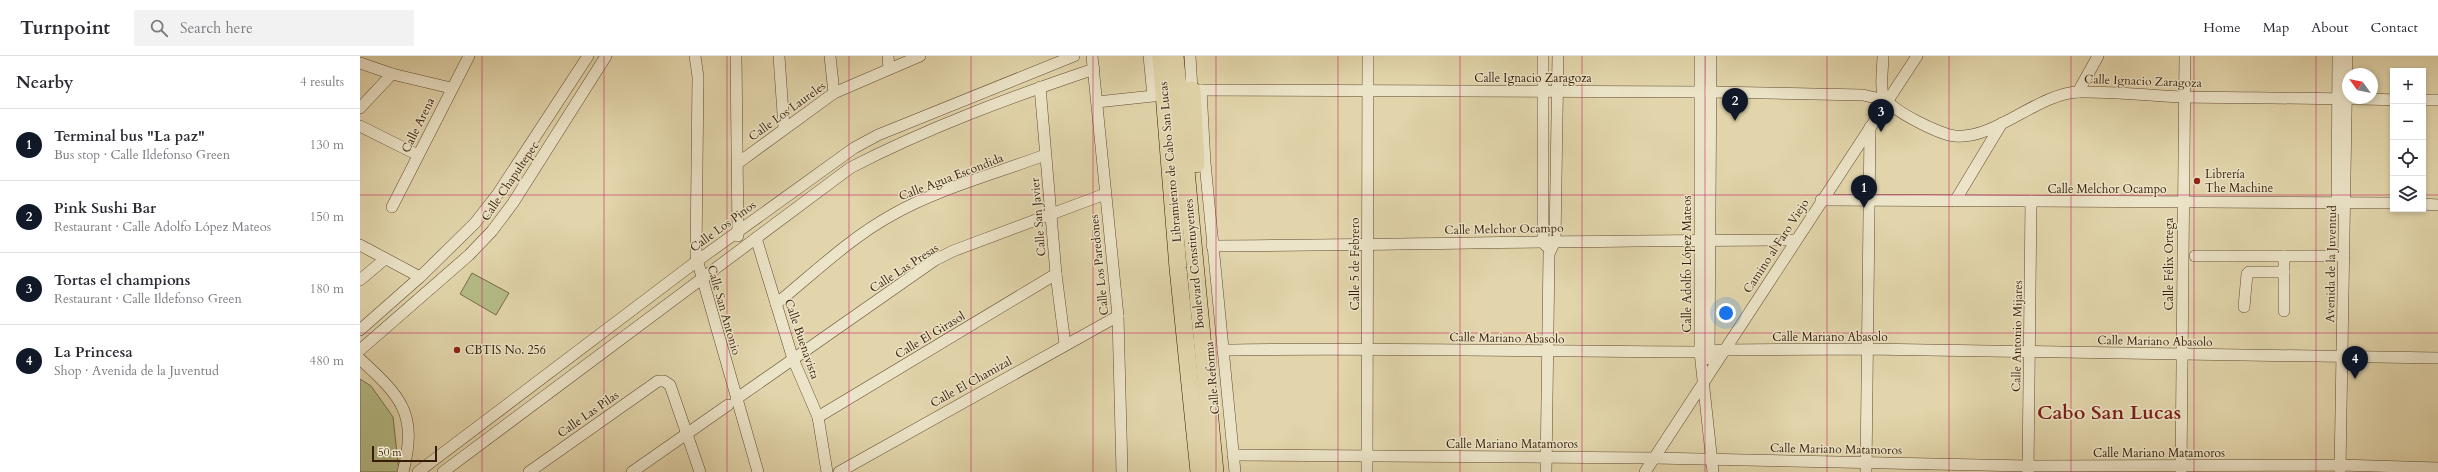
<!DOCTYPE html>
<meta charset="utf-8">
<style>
body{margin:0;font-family:Cardo,serif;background:#f2f2f3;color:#2b2b33}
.controls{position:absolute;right:12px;top:12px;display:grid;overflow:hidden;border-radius:0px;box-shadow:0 2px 6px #0003}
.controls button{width:36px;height:36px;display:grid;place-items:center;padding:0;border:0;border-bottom:1px solid #e1e1e2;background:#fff;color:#2b2b33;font:20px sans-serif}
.compass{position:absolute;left:1982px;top:12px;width:36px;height:36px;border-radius:50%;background:#fff;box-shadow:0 2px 6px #0003;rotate:303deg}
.scale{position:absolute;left:12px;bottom:10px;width:65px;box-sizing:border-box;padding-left:4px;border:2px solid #371d07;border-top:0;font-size:11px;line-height:14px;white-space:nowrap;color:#371d07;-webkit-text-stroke:3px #ece4c8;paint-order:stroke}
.you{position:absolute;left:1366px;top:257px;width:14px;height:14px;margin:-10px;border:3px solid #fff;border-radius:50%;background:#1a73e8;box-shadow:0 0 0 6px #1a73e833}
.badge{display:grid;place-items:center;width:26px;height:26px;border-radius:50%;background:#111827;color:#fff;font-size:13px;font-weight:700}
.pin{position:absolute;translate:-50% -33px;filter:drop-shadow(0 1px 2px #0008)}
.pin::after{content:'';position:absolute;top:21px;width:14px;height:12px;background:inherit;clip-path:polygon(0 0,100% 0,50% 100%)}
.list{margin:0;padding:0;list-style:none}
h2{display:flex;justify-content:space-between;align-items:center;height:52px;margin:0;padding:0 16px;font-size:17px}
h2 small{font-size:13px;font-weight:400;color:#7c7c81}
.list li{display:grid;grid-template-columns:26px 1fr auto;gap:12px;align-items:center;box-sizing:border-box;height:72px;padding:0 16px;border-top:1px solid #e1e1e2}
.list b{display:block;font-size:15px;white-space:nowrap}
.list p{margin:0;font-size:13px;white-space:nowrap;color:#7c7c81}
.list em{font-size:13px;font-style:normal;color:#7c7c81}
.icon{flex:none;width:22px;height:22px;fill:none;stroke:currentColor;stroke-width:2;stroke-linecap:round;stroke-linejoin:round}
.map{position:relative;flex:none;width:2078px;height:416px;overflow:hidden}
header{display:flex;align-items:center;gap:24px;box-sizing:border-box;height:56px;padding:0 20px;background:#fff;border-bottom:1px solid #e1e1e2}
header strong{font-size:19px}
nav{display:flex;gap:22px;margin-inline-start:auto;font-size:14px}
.search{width:280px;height:36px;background:#f2f2f3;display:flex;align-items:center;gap:10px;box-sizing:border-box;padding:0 14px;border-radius:0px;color:#7c7c81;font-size:15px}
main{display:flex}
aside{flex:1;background:#fff}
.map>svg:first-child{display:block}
.green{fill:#b5bd88;stroke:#766d48}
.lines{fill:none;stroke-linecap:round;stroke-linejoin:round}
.minor-casing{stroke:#624b30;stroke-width:12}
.highway-casing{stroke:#371d07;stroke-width:18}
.minor{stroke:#ece4c8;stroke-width:11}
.highway{stroke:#e2d5ab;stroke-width:17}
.grid{fill:none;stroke:#c2185b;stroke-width:1;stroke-opacity:0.55}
.poi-dot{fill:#8f2418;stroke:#ece4c8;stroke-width:1.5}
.labels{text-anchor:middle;stroke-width:3;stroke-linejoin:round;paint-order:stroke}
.street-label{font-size:12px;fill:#371d07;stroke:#ece4c8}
.poi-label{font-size:12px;fill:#371d07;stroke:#ece4c8;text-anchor:start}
.town-label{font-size:20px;font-weight:bold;fill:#7a1f14;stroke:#ece4c8}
</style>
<header>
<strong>Turnpoint</strong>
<div class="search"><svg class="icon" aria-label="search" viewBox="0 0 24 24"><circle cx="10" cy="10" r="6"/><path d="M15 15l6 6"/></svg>Search here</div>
<nav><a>Home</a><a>Map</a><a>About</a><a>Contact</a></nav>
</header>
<main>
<aside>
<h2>Nearby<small>4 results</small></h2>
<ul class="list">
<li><span class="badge">1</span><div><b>Terminal bus &quot;La paz&quot;</b><p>Bus stop · Calle Ildefonso Green</p></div><em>130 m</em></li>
<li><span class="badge">2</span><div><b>Pink Sushi Bar</b><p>Restaurant · Calle Adolfo López Mateos</p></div><em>150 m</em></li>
<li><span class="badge">3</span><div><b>Tortas el champions</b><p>Restaurant · Calle Ildefonso Green</p></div><em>180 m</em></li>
<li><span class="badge">4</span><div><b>La Princesa</b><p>Shop · Avenida de la Juventud</p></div><em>480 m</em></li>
</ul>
</aside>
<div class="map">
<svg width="2078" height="416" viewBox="0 0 2078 416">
<rect width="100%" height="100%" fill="#e2d5ab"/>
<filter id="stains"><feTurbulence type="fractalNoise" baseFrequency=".005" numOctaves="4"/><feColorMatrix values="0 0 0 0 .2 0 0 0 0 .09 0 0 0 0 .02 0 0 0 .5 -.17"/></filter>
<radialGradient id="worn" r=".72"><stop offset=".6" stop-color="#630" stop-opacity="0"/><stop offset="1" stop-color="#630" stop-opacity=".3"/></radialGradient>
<g class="green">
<path d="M112,217L149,237L136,259L100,238Z"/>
<path d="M0,323L11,330L33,361L39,416H0Z"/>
</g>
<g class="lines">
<defs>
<g id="minor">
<path d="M335,0L338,21L336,200L398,416"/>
<path d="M376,0L378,180"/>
<path d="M419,0L424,72"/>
<path d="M470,0L474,37"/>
<path d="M528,0L529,13"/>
<path d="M732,0L758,260L762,416"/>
<path d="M830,0L832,34"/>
<path d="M1183,0V185L1186,190"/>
<path d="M1340,0V296L1353,416"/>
<path d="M1523,0C1523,12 1520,27 1523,39C1527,53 1581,79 1595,80C1635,84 1678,37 1719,36C1754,35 1790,40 1825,41C1894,42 1964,42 2033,44"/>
<path d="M0,7L32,18L91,32"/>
<path d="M680,31L696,218L705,288"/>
<path d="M826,34L1351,36L1503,39L1516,42L1525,48"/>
<path d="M841,34L845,107L875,416"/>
<path d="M1718,36L1738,0"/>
<path d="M2063,44H2078"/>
<path d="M737,46L793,40L789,0"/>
<path d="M0,52L32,18"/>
<path d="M0,70L58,99"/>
<path d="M378,107L474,37L560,0"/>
<path d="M1461,144L2033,147"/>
<path d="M1595,145L1642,67"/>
<path d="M2063,148L2078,149"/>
<path d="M32,151L109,0"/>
<path d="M1977,153L1978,0"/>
<path d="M396,182L433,303L458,361L467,416"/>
<path d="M0,189L60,221"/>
<path d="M852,190C1047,189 1241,184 1436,184"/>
<path d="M1835,200H1984"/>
<path d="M1924,200V255"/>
<path d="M0,224L25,203"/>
<path d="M416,248C453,218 490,182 532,159C575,134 637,117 685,99"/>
<path d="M1884,251L1887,218L1889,216H1924"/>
<path d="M0,274L60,221L115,167L137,139L228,0"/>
<path d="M0,294L109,199L132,175L153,147L246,0"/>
<path d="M863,294C1022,291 1181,296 1340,296L1364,294L1507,293L2078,302"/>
<path d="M0,303C41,341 58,357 43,416"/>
<path d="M1349,303L1351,0"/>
<path d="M376,343L575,204L593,195L745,138"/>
<path d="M458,361L696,218"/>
<path d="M873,399L1294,402L1668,410L1980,409L2078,412"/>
<path d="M1821,415L1825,0"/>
<path d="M1980,415L1987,0"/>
<path d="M58,416L337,205L494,92L518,79L714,0"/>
<path d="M83,416L490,112C567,72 651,41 734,13"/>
<path d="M169,416L298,325H304L310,329L340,416"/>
<path d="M272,416L368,349"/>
<path d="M479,416L758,260"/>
<path d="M1007,416L1008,0"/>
<path d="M1186,416L1189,198L1195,185L1198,0"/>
<path d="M1285,416L1557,0"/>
<path d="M1506,416L1510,71"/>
<path d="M1668,416L1671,145"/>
</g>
<g id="highway">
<path d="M801,0L818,212L839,416"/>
<path d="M815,0L855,416"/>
<path d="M832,34L836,108"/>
</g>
</defs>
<use href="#minor" class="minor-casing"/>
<use href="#highway" class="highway-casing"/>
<use href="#minor" class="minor"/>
<use href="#highway" class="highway"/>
</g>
<path class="grid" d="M122,0V416M244,0V416M367,0V416M489,0V416M611,0V416M733,0V416M856,0V416M978,0V416M1100,0V416M1222,0V416M1345,0V416M1467,0V416M1589,0V416M1711,0V416M1834,0V416M1956,0V416M0,139H2033M2063,139H2078M0,277H2078"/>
<g class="poi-dot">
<circle cx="1837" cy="125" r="4"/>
<circle cx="97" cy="294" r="4"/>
</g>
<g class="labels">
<g class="street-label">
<text x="1173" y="26">Calle Ignacio Zaragoza</text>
<text transform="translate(1783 25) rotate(2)" y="4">Calle Ignacio Zaragoza</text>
<text transform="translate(427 55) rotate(-36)" y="4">Calle Los Laureles</text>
<text transform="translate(58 69) rotate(-64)" y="4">Calle Arena</text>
<text transform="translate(810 106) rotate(-95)" y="4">Libramiento de Cabo San Lucas</text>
<text transform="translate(591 121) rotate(-21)" y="4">Calle Agua Escondida</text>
<text transform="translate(150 125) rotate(-56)" y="4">Calle Chapultepec</text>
<text x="1747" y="137">Calle Melchor Ocampo</text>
<text transform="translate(678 161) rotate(-95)" y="4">Calle San Javier</text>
<text transform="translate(363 170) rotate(-36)" y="4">Calle Los Pinos</text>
<text transform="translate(1144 173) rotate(-1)" y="4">Calle Melchor Ocampo</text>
<text transform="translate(1416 190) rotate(-57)" y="4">Camino al Faro Viejo</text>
<text transform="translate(834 208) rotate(-95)" y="4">Boulevard Constituyentes</text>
<text transform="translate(995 208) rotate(-90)" y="4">Calle 5 de Febrero</text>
<text transform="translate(1327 208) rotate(-90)" y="4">Calle Adolfo López Mateos</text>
<text transform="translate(1809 208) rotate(-90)" y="4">Calle Félix Ortega</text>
<text transform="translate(1971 208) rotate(-89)" y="4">Avenida de la Juventud</text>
<text transform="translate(739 209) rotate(-96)" y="4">Calle Los Paredones</text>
<text transform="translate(544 212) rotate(-33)" y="4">Calle Las Presas</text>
<text transform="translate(364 254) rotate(74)" y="4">Calle San Antonio</text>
<text transform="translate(570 279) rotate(-31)" y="4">Calle El Girasol</text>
<text transform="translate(1657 280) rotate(-89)" y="4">Calle Antonio Mijares</text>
<text x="1470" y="285">Calle Mariano Abasolo</text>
<text transform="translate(1147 282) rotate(1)" y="4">Calle Mariano Abasolo</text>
<text transform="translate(442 283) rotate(71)" y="4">Calle Buenavista</text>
<text transform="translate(1795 285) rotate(1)" y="4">Calle Mariano Abasolo</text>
<text transform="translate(852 322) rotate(-95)" y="4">Calle Reforma</text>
<text transform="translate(611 326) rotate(-29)" y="4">Calle El Chamizal</text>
<text transform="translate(228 358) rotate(-35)" y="4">Calle Las Pilas</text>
<text x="1152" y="392">Calle Mariano Matamoros</text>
<text transform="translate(1476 393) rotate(1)" y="4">Calle Mariano Matamoros</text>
<text x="1799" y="401">Calle Mariano Matamoros</text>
</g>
<g class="poi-label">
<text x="1845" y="122">Librería<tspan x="1845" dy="14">The Machine</tspan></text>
<text x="105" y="298">CBTIS No. 256</text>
</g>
<g class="town-label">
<text x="1749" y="363">Cabo San Lucas</text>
</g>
</g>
<rect width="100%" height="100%" filter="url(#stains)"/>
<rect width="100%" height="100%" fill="url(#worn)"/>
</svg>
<div class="controls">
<button>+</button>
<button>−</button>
<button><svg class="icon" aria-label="locate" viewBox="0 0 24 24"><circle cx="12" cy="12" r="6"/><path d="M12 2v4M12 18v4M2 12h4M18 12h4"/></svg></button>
<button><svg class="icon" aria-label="layers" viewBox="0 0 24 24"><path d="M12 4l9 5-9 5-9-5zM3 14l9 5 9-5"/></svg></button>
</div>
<svg class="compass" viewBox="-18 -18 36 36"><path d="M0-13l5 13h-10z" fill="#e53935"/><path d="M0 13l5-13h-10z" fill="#7c7c81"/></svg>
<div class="scale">50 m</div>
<div class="you"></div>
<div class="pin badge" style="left:1504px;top:152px">1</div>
<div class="pin badge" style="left:1375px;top:65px">2</div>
<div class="pin badge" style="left:1521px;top:76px">3</div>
<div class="pin badge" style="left:1995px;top:323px">4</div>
</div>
</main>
